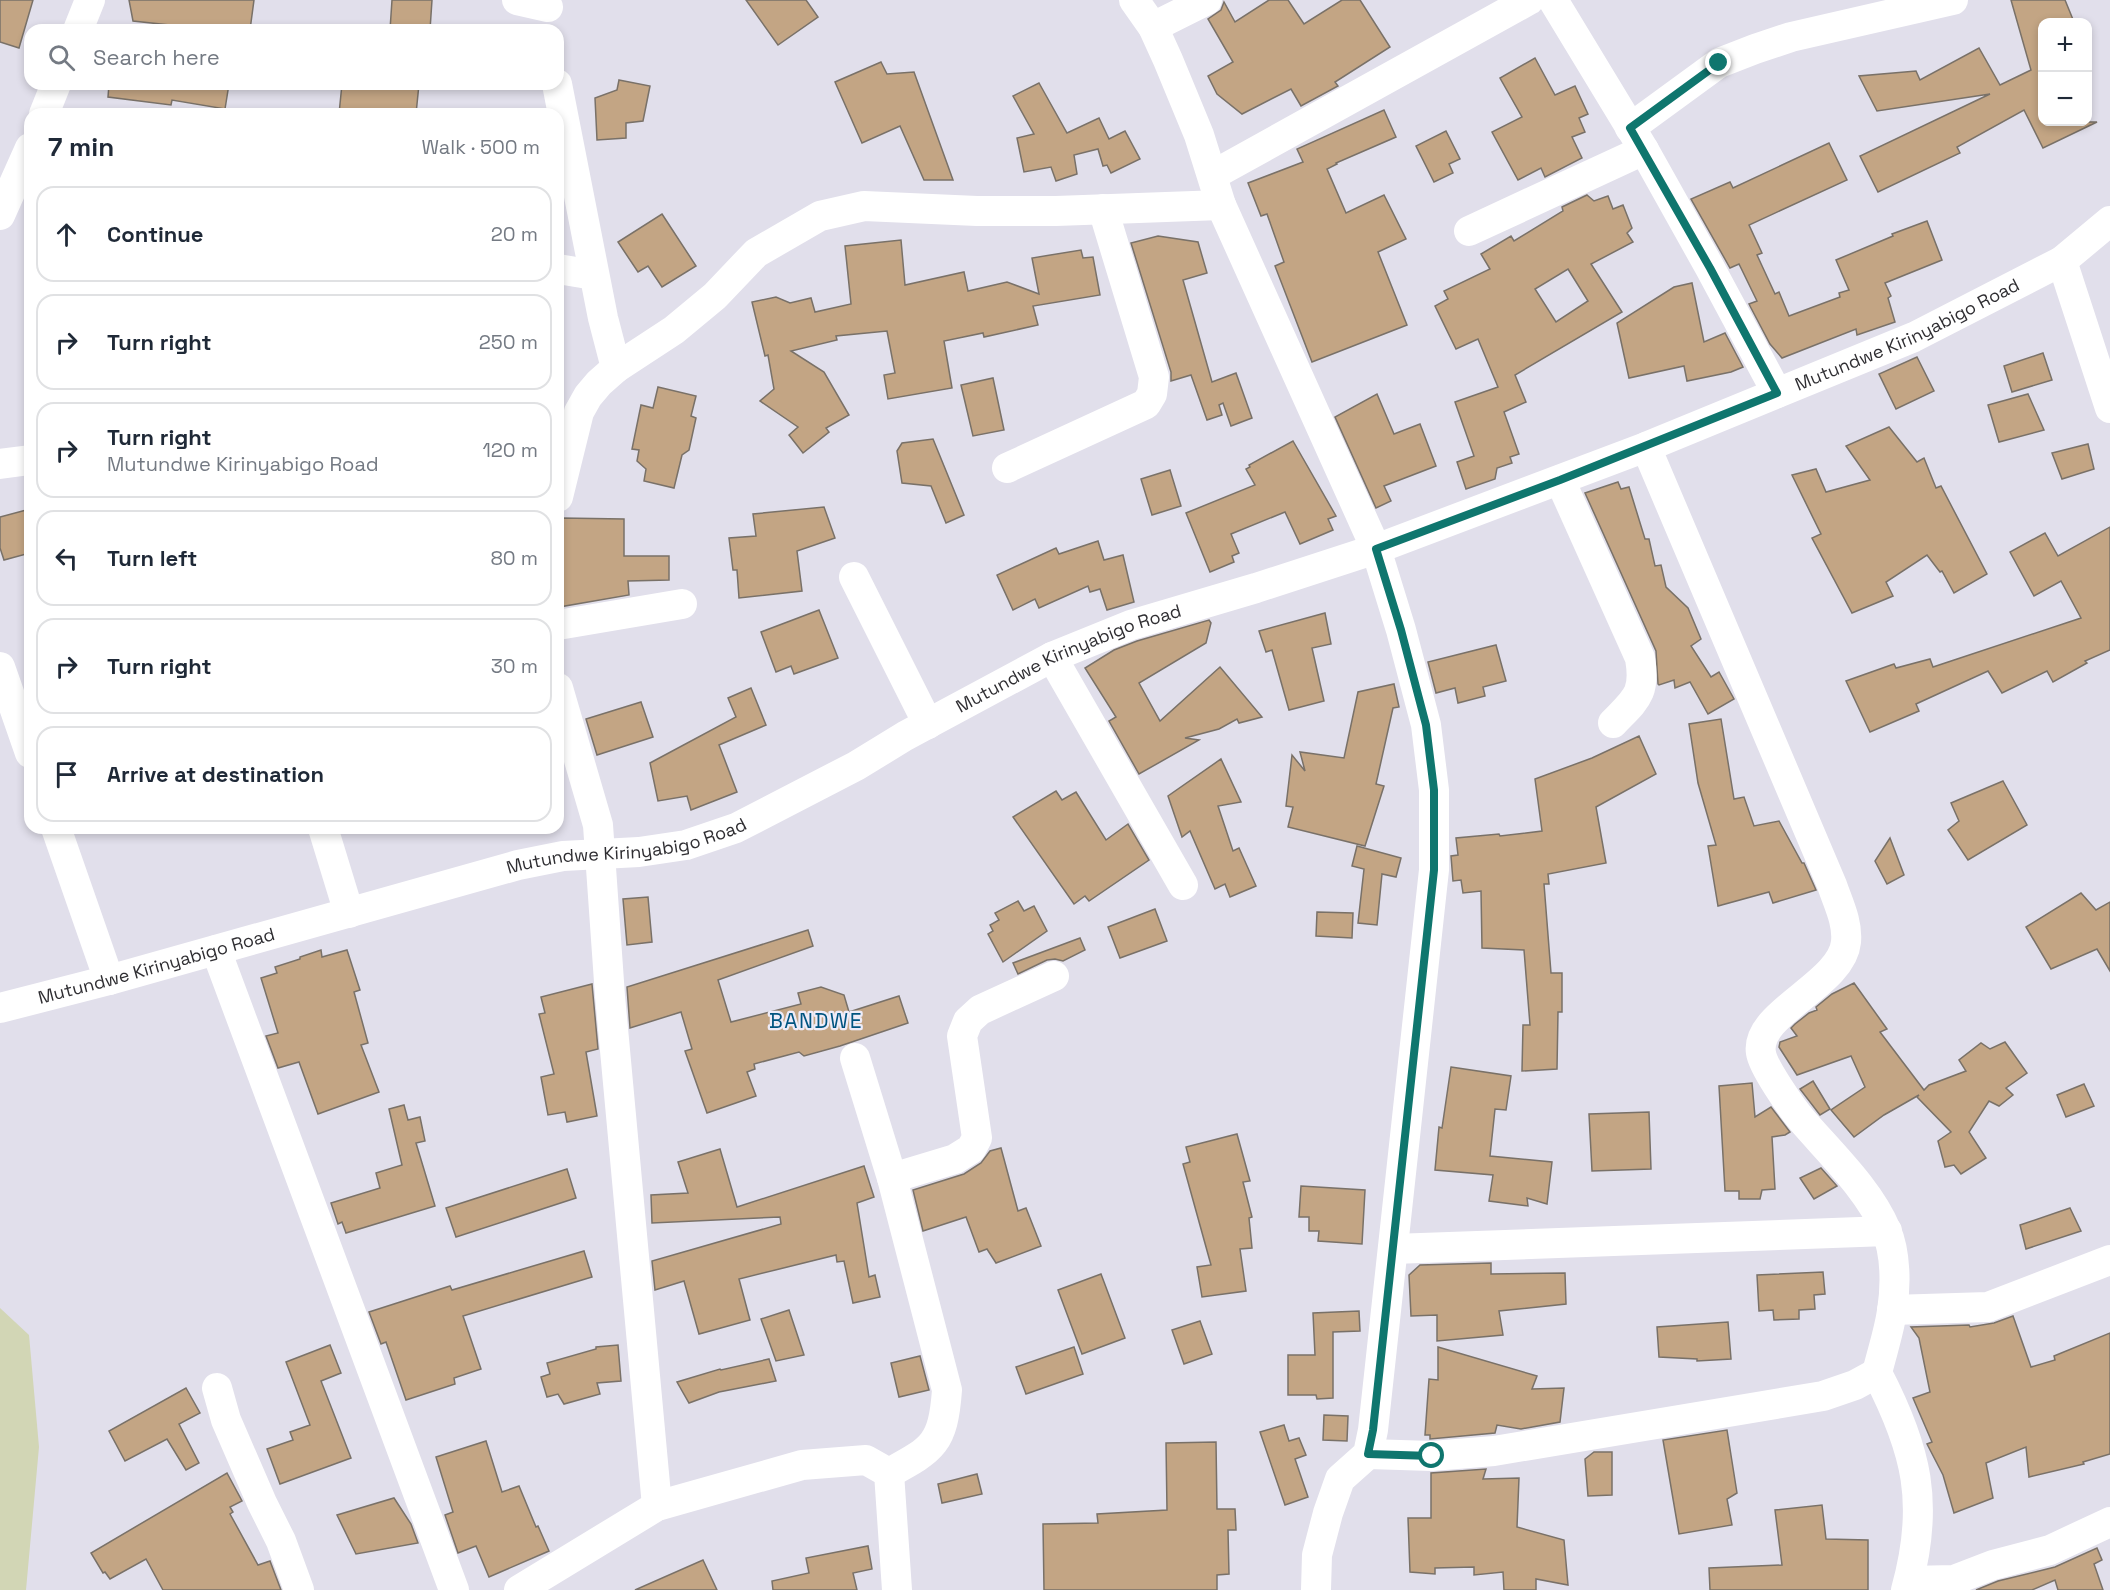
<!DOCTYPE html>
<meta charset="utf-8">
<style>
body{margin:0;font-family:"Space Grotesk",sans-serif;background:#f2f2f3;color:#1f2937}
.controls{position:absolute;right:18px;top:18px;display:grid;overflow:hidden;border-radius:12px;box-shadow:0 3px 9px #0003}
.controls button{width:54px;height:54px;display:grid;place-items:center;padding:0;border:0;border-bottom:2px solid #e0e1e3;background:#fff;color:#1f2937;font:30px sans-serif}
.stop{position:absolute;width:18px;height:18px;margin:-14px;border:4px solid #0f766e;border-radius:50%;background:#fff}
.stop.end{background:#0f766e;border-color:#fff;box-shadow:0 2px 6px #0008}
.list{margin:0;padding:0;list-style:none}
h2{display:flex;justify-content:space-between;align-items:center;height:78px;margin:0;padding:0 24px;font-size:26px}
h2 small{font-size:20px;font-weight:400;color:#747a83}
.list li{display:grid;grid-template-columns:39px 1fr auto;gap:18px;align-items:center;box-sizing:border-box;height:96px;margin:0 12px 12px;padding:0 12px;border:2px solid #e0e1e3;border-radius:18px}
.list b{display:block;font-size:22px;white-space:nowrap}
.list p{margin:0;font-size:20px;white-space:nowrap;color:#747a83}
.list em{font-size:20px;font-style:normal;color:#747a83}
.icon{flex:none;width:33px;height:33px;fill:none;stroke:currentColor;stroke-width:2;stroke-linecap:round;stroke-linejoin:round}
.map{position:relative;flex:none;width:2110px;height:1590px;overflow:hidden}
.search{position:absolute;background:#fff;box-shadow:0 3px 9px #0003;left:24px;top:24px;width:540px;height:66px;display:flex;align-items:center;gap:15px;box-sizing:border-box;padding:0 21px;border-radius:18px;color:#747a83;font-size:22px}
.panel{position:absolute;background:#fff;box-shadow:0 3px 9px #0003;left:24px;top:108px;width:540px;height:726px;border-radius:18px}
.map>svg:first-child{display:block}
.green{fill:#d2d6b5}
.building{fill:#c3a584;stroke:#797168;stroke-width:1.5;fill-rule:evenodd}
.lines{fill:none;stroke-linecap:round;stroke-linejoin:round}
.minor{stroke:#fff;stroke-width:30}
.route{stroke:#0f766e;stroke-width:8}
.labels{text-anchor:middle;stroke-width:4.5;stroke-linejoin:round;paint-order:stroke}
.street-label{font-size:18px;fill:#2f2e32;stroke:#eeecf8}
.quarter-label{font-size:21px;letter-spacing:1.5px;fill:#005480;stroke:#eeecf8}
</style>
<div class="map">
<svg width="2110" height="1590" viewBox="0 0 2110 1590">
<rect width="100%" height="100%" fill="#e1dfeb"/>
<path class="green" d="M0,1308L29,1335L39,1447L26,1590H0Z"/>
<g class="building">
<path d="M0,0H33L19,48L0,42Z"/>
<path d="M129,0H254L250,30H216L133,21Z"/>
<path d="M392,0H432L430,30H390Z"/>
<path d="M746,0H806L818,17L778,45Z"/>
<path d="M1269,0H1288L1304,24L1342,0H1360L1390,47L1335,82L1338,86L1301,106L1291,89L1242,114L1217,94L1208,76L1233,62L1208,19L1221,10L1224,2L1235,22Z"/>
<path d="M2011,0H2065L2074,22H2043V122H2097L2043,148L2024,110L1957,147L1960,153L1878,192L1860,156L1990,94L1877,111L1859,76L1916,71L1920,80L1979,48L2000,85L2031,70Z"/>
<path d="M1535,58L1555,95L1575,86L1588,114L1579,118L1585,132L1572,137L1582,158L1545,177L1541,168L1518,180L1492,132L1522,117L1500,78Z"/>
<path d="M881,62L887,74L914,72L953,180H924L900,126L862,143L835,82Z"/>
<path d="M619,80L650,86L643,121L626,123V138L597,140L595,98L617,90Z"/>
<path d="M1039,83L1067,133L1099,118L1109,139L1125,131L1140,159L1111,173L1107,165L1103,166L1098,149L1074,155L1077,174L1056,181L1051,167L1024,172L1017,138L1034,134L1013,96Z"/>
<path d="M109,84H229L225,109L172,100L171,105L108,97Z"/>
<path d="M342,84H419L416,114H339Z"/>
<path d="M1384,110L1396,137L1336,163L1337,164L1327,169L1346,213L1384,195L1406,239L1378,252L1407,325L1312,362L1275,266L1284,262L1267,214L1261,216L1248,183L1303,162L1297,149Z"/>
<path d="M1446,131L1460,159L1449,164L1453,173L1434,182L1416,146Z"/>
<path d="M1829,143L1847,180L1749,225L1762,253L1757,255L1775,294L1779,292L1789,316L1840,297L1839,293L1849,290L1836,260L1893,236L1892,234L1927,221L1942,260L1885,283L1891,296L1888,298L1895,322L1857,335L1856,329L1782,358L1770,344L1751,308L1749,304L1757,301L1739,264L1730,268L1691,199L1730,182L1733,188Z"/>
<path d="M1587,195L1594,201L1608,196L1613,209L1623,205L1632,228L1627,233L1633,242L1591,264L1622,312L1515,375L1526,402L1504,412L1519,454L1510,457L1512,463L1497,468L1495,479L1466,489L1457,462L1474,456L1455,402L1498,387L1478,339L1456,349L1435,306L1448,299L1444,291L1490,269L1481,254L1511,236L1514,241L1563,211L1562,207ZM1568,269L1588,301L1556,322L1535,289Z"/>
<path d="M662,214L696,266L662,287L648,266L638,272L618,242Z"/>
<path d="M1158,236L1198,242L1207,273L1183,280L1212,382L1236,373L1252,418L1231,426L1223,403L1219,405L1222,415L1207,420L1191,375L1171,381V372L1131,243Z"/>
<path d="M901,240L905,285L964,272L968,291L1007,282L1039,294L1032,258L1081,250L1083,258L1093,257L1100,295L1033,306L1038,325L984,337L983,333L944,341L952,388L888,399L884,375L895,373L887,331L836,336L837,340L791,351L824,372L849,415L826,428L829,432L803,453L789,435L798,427L760,401L774,389L768,355L765,356L752,302L776,297L790,303L811,298L815,312L851,304L845,246Z"/>
<path d="M1692,283L1704,342L1725,333L1743,367L1731,372L1687,381L1684,366L1629,378L1617,323L1674,287Z"/>
<path d="M2043,353L2052,380L2012,392L2004,366Z"/>
<path d="M1917,357L1934,391L1896,409L1879,374Z"/>
<path d="M993,378L1004,430L973,436L961,385Z"/>
<path d="M658,387L696,396L691,416L696,418L689,450L682,455L674,488L644,481L646,469L637,461L639,450L632,449L641,405L653,408Z"/>
<path d="M1377,394L1394,434L1420,424L1436,466L1384,486L1391,501L1376,508L1335,417Z"/>
<path d="M2028,394L2044,430L1999,442L1988,405Z"/>
<path d="M1889,427L1917,462L1924,458L1936,488L1941,486L1987,574L1954,593L1942,571L1940,572L1927,555L1886,582L1893,596L1852,613L1812,538L1821,534L1792,475L1816,469L1826,492L1870,480L1846,446Z"/>
<path d="M933,439L964,515L946,523L931,486L902,483L897,451L902,443Z"/>
<path d="M1293,441L1336,516L1328,519L1333,530L1300,544L1285,512L1231,534L1239,553L1232,556L1234,562L1210,572L1186,513L1255,485L1246,469L1250,467L1249,465Z"/>
<path d="M2088,444L2094,469L2062,479L2052,453Z"/>
<path d="M1170,470L1181,506L1152,515L1141,479Z"/>
<path d="M1618,482L1621,489L1629,487L1645,539H1649L1655,566L1661,565L1666,587L1688,608L1701,639L1691,646L1711,677L1719,672L1734,699L1708,714L1690,682L1675,688L1674,680L1659,685L1658,684L1656,651L1585,493Z"/>
<path d="M824,507L835,538L797,551L802,591L739,598L737,570H733L729,538L756,536L753,514Z"/>
<path d="M30,509V553L4,560L0,548V517Z"/>
<path d="M561,518L624,519V556H669V580L628,581L629,595L559,607Z"/>
<path d="M2110,527V650L2085,661L2087,663L2053,682L2047,671L2002,693L1988,671L1916,704L1919,711L1870,732L1846,681L1894,664L1896,668L1930,659L1933,667L2081,618L2061,581L2034,596L2010,552L2045,533L2058,556Z"/>
<path d="M1098,541L1104,560L1123,555L1134,602L1107,610L1100,589L1090,592L1088,586L1039,608L1035,599L1013,610L997,575L1056,548L1059,554Z"/>
<path d="M819,610L838,658L794,674L791,666L776,672L761,632Z"/>
<path d="M1325,613L1331,644L1312,648L1324,701L1289,710L1272,650L1266,652L1259,631Z"/>
<path d="M1209,620L1211,623L1206,643L1139,683L1160,721L1220,667L1262,717L1239,723L1237,719L1219,729L1185,738L1199,740L1139,774L1109,721L1116,717L1085,668L1114,650L1137,641Z"/>
<path d="M1496,645L1506,681L1483,687L1485,696L1458,703L1455,688L1436,693L1428,662Z"/>
<path d="M1394,684L1399,707L1393,708L1376,784L1384,786L1365,846L1288,827L1293,807L1286,806L1292,755L1305,771L1300,752L1344,758L1358,692Z"/>
<path d="M751,688L766,725L719,745L737,792L691,810L687,796L658,801L650,763L736,717L728,698Z"/>
<path d="M641,702L653,737L597,755L586,719Z"/>
<path d="M1721,719L1734,799L1744,797L1754,826L1779,821L1802,863H1804L1816,890L1773,903L1769,892L1718,906L1708,846L1716,845L1698,783L1689,724Z"/>
<path d="M1639,736L1656,774L1596,807L1606,863L1548,874L1549,884H1544L1551,973H1562V1012H1558L1557,1069L1522,1071L1523,1025H1530L1524,950L1482,948L1481,891L1463,893L1461,880L1453,881L1451,856L1458,855L1456,838L1499,834L1500,836L1542,831L1535,779L1592,758Z"/>
<path d="M1221,759L1241,802L1218,806L1233,851L1239,848L1256,886L1230,897L1225,884L1215,889L1190,831L1182,837L1168,796Z"/>
<path d="M2003,781L2027,825L1968,860L1948,830L1959,821L1951,803Z"/>
<path d="M1056,791L1062,800L1076,792L1106,840L1128,824L1149,860L1089,901L1085,896L1074,904L1013,817Z"/>
<path d="M1890,838L1904,875L1887,884L1875,861Z"/>
<path d="M1357,846L1401,858L1396,877L1382,874L1377,925L1358,923L1364,869L1352,866Z"/>
<path d="M2081,893L2096,910L2110,902V971L2097,949L2051,969L2026,927Z"/>
<path d="M648,897L652,942L627,945L623,899Z"/>
<path d="M1018,901L1024,911L1034,906L1047,931L1003,962L988,934L993,931L990,925L999,920L995,913Z"/>
<path d="M1155,909L1167,941L1120,958L1108,927Z"/>
<path d="M1317,912L1353,913L1352,938L1316,936Z"/>
<path d="M808,930L813,946L718,980L731,1022L801,1004L798,993L821,987L844,995L849,1012L899,996L908,1023L840,1046L804,1056L799,1052L754,1064L755,1069L747,1072L756,1096L707,1113L685,1051L692,1049L681,1012L630,1028L627,987Z"/>
<path d="M1080,938L1085,950L1063,961L1055,959L1047,960L1018,974L1013,963Z"/>
<path d="M321,950L322,957L347,950L360,990L354,992L368,1043L361,1045L379,1092L318,1114L299,1062L278,1068L266,1036L278,1033L261,978L277,973L275,967L300,959V957Z"/>
<path d="M1854,983L1887,1029L1880,1032L1924,1090L1929,1085L1966,1071L1959,1060L1981,1043L1990,1049L2005,1042L2027,1073L2006,1088L2013,1095L1999,1106L1989,1101L1969,1132L1986,1158L1961,1174L1954,1165L1945,1167L1938,1141L1951,1132L1917,1097L1919,1095L1884,1115L1854,1137L1831,1110L1865,1087L1851,1056L1797,1075L1779,1047L1780,1042L1797,1036L1791,1028L1795,1024L1809,1013L1817,1010L1816,1007L1832,994Z"/>
<path d="M592,984L598,1049L586,1052L597,1116L567,1122L565,1112L548,1115L541,1077L554,1074L539,1014L545,1013L541,997Z"/>
<path d="M1451,1067L1511,1076L1506,1110L1495,1109L1490,1156L1552,1162L1547,1204L1527,1198L1528,1206L1489,1201L1493,1175L1435,1170L1439,1127L1442,1128Z"/>
<path d="M1813,1081L1830,1109L1820,1115L1800,1089Z"/>
<path d="M1752,1083L1755,1117L1771,1107L1790,1132L1785,1135L1772,1137L1775,1189L1762,1190L1760,1199H1739V1191H1725L1719,1086Z"/>
<path d="M2084,1084L2094,1106L2066,1117L2057,1095Z"/>
<path d="M404,1105L408,1120L420,1117L425,1141L416,1143L435,1206L346,1233L342,1222L338,1224L331,1203L380,1188L376,1173L402,1165L389,1109Z"/>
<path d="M1649,1112L1651,1169L1592,1171L1589,1114Z"/>
<path d="M1237,1134L1250,1181L1243,1182L1252,1217L1249,1218L1252,1248L1240,1249L1246,1291L1202,1297L1197,1267L1211,1265L1183,1164L1190,1162L1186,1147Z"/>
<path d="M1001,1148L1018,1211L1026,1208L1041,1246L996,1263L987,1249L979,1252L966,1217L923,1231L913,1190L964,1174L981,1163L990,1151Z"/>
<path d="M720,1149L737,1207L864,1166L874,1197L857,1203L869,1277L875,1275L880,1297L853,1303L844,1261L837,1262L836,1255L739,1279L750,1320L699,1334L684,1281L655,1290L652,1261L781,1224L780,1217L652,1223L651,1195L688,1193L678,1162Z"/>
<path d="M1821,1168L1837,1186L1814,1199L1800,1178Z"/>
<path d="M567,1169L576,1198L456,1237L446,1208Z"/>
<path d="M1301,1186L1365,1190L1362,1244L1318,1241L1319,1231H1309V1217H1299Z"/>
<path d="M2070,1208L2081,1231L2026,1249L2020,1225Z"/>
<path d="M584,1251L592,1277L463,1316L481,1369L454,1378L455,1384L406,1400L386,1342L381,1344L369,1312L450,1286L452,1290Z"/>
<path d="M1491,1263V1274L1565,1273L1566,1304L1499,1311L1503,1335L1437,1341V1315L1411,1316L1409,1275L1420,1265Z"/>
<path d="M1823,1272L1825,1294L1814,1295L1815,1309L1799,1310V1319L1774,1320L1773,1310L1759,1311L1757,1275Z"/>
<path d="M1101,1274L1125,1338L1082,1354L1058,1290Z"/>
<path d="M789,1310L804,1355L776,1361L761,1319Z"/>
<path d="M1359,1311L1360,1331L1333,1332V1398L1317,1399L1316,1395H1288V1355H1315L1313,1313Z"/>
<path d="M2013,1316L2031,1367L2055,1360L2054,1356L2110,1333V1454L2083,1462L2084,1464L2029,1477L2026,1447L1986,1463L1993,1498L1954,1513L1943,1475L1927,1444L1932,1442L1913,1398L1930,1392L1919,1338L1911,1327L1969,1325L1970,1327L1994,1323Z"/>
<path d="M1200,1321L1212,1354L1184,1364L1172,1330Z"/>
<path d="M1728,1322L1731,1359L1697,1361V1359L1659,1357L1657,1327Z"/>
<path d="M330,1345L341,1373L321,1381L351,1458L280,1484L267,1449L293,1440L290,1432L310,1425L286,1362Z"/>
<path d="M618,1345L621,1381L597,1383L600,1394L564,1404L558,1394L547,1397L541,1377L550,1374L547,1363L596,1349V1347Z"/>
<path d="M1074,1347L1083,1374L1026,1394L1016,1367Z"/>
<path d="M1438,1347L1537,1376L1532,1389L1564,1388L1560,1422L1521,1429L1497,1425L1495,1433L1430,1439V1435H1425L1429,1379L1438,1380Z"/>
<path d="M920,1356L929,1390L899,1397L891,1363Z"/>
<path d="M769,1359L776,1381L719,1392L689,1403L677,1382L720,1369L721,1370Z"/>
<path d="M186,1388L200,1413L179,1424L199,1463L186,1470L167,1439L125,1461L109,1431Z"/>
<path d="M1324,1415L1348,1416L1347,1441L1323,1440Z"/>
<path d="M1284,1425L1289,1441L1299,1438L1306,1455L1295,1459L1308,1497L1285,1505L1260,1432Z"/>
<path d="M1727,1430L1737,1493L1727,1499L1732,1525L1679,1534L1663,1440Z"/>
<path d="M486,1441L502,1492L519,1486L536,1527L538,1526L549,1551L489,1577L476,1546L458,1553L445,1515L453,1512L436,1457Z"/>
<path d="M1216,1442L1217,1509H1235L1236,1530H1228L1229,1574L1217,1575V1590H1044L1043,1524L1098,1523L1097,1514L1167,1510L1166,1443Z"/>
<path d="M1594,1452H1612V1495L1588,1496L1585,1459Z"/>
<path d="M1486,1469L1483,1479L1519,1478L1517,1527L1564,1540L1568,1585L1536,1579V1590H1504L1503,1572L1474,1575V1567L1435,1568V1574L1410,1572L1408,1518H1431V1473Z"/>
<path d="M227,1473L242,1501L230,1507L233,1512L230,1514L258,1565L270,1561L281,1590H163L146,1559L110,1579L105,1572L103,1573L91,1553Z"/>
<path d="M977,1474L982,1494L942,1503L938,1484Z"/>
<path d="M394,1498L411,1524L418,1543L356,1554L337,1515Z"/>
<path d="M1822,1505L1826,1539L1868,1540V1590H1710L1709,1568L1782,1565L1775,1510Z"/>
<path d="M868,1546L872,1569L853,1573L857,1590H773L772,1581L809,1573L806,1558Z"/>
<path d="M2097,1548L2102,1560L2094,1564L2103,1590H2058L2055,1580L2032,1590H1976L1998,1581L2055,1567Z"/>
<path d="M703,1560L717,1590H635Z"/>
</g>
<g class="lines">
<g class="minor">
<path d="M517,0L548,7"/>
<path d="M1134,0L1153,27L1168,60L1199,135L1221,205L1376,549L1401,630L1426,725L1434,790V870L1373,1430L1368,1454L1340,1479L1328,1513L1317,1555L1316,1590"/>
<path d="M1553,0L1644,150L1710,268L1777,393"/>
<path d="M1153,27L1207,0"/>
<path d="M78,30L90,0"/>
<path d="M557,84L603,318L616,368"/>
<path d="M44,114L56,84"/>
<path d="M1630,128L1719,63L1755,49L1791,37L1953,0"/>
<path d="M1213,175L1529,0"/>
<path d="M0,215L30,148"/>
<path d="M1469,231L1644,150"/>
<path d="M2062,261L2110,408"/>
<path d="M558,269L594,275"/>
<path d="M1646,447L1832,885C1838,903 1848,922 1846,942C1842,985 1754,1013 1761,1053C1763,1067 1791,1107 1801,1119C1829,1152 1869,1189 1886,1230C1896,1253 1896,1286 1892,1311C1889,1332 1882,1352 1877,1373C1917,1450 1930,1504 1906,1590"/>
<path d="M0,464L30,460"/>
<path d="M1007,468L1146,404L1152,394L1154,377L1103,209"/>
<path d="M1560,480L1640,658C1646,694 1636,699 1613,723"/>
<path d="M558,497L579,412L588,396L599,383L616,368L674,330L715,296L756,253L820,216L864,206L977,211H1056L1221,205"/>
<path d="M854,577L928,724"/>
<path d="M558,625L682,604"/>
<path d="M1052,657L1183,885"/>
<path d="M0,667L30,753"/>
<path d="M558,688L598,825L610,996L657,1506"/>
<path d="M56,828L109,980"/>
<path d="M323,828L349,913"/>
<path d="M216,950L454,1590"/>
<path id="s1" d="M0,1008L109,980L518,865L563,856L639,852L686,845L736,828L856,766L905,736L1052,657L1131,625L1256,588L1376,549L1646,447L1914,337L2062,261L2110,221"/>
<path d="M855,1058L892,1178L947,1390C943,1444 933,1449 889,1473"/>
<path d="M892,1178L955,1159L971,1149L977,1138L962,1036L968,1021L980,1010L1054,976"/>
<path d="M1393,1249L1887,1231"/>
<path d="M1892,1310L1988,1307L2110,1260"/>
<path d="M217,1388L226,1420L262,1503L281,1541L299,1590"/>
<path d="M1368,1454L1432,1456L1494,1451L1823,1396L1855,1385L1877,1373"/>
<path d="M1909,1581L1954,1580L1993,1565L2050,1550L2110,1522"/>
<path d="M519,1590L657,1506L802,1465L866,1460L889,1473L897,1590"/>
</g>
</g>
<g class="lines">
<path class="route" d="M1432,1456L1368,1454L1373,1430L1434,870V790L1426,725L1401,630L1376,549L1560,480L1777,393L1710,268L1630,128L1719,63"/>
</g>
<g class="labels">
<g class="street-label">
<text dy="6" stroke="none"><textPath href="#s1" startOffset="2034">Mutundwe Kirinyabigo Road</textPath></text>
<text dy="6" stroke="none"><textPath href="#s1" startOffset="1134">Mutundwe Kirinyabigo Road</textPath></text>
<text dy="6" stroke="none"><textPath href="#s1" startOffset="648">Mutundwe Kirinyabigo Road</textPath></text>
<text dy="6" stroke="none"><textPath href="#s1" startOffset="162">Mutundwe Kirinyabigo Road</textPath></text>
</g>
<g class="quarter-label">
<text x="816" y="1028">BANDWE</text>
</g>
</g>
</svg>
<div class="controls">
<button>+</button>
<button>−</button>
</div>
<div class="stop" style="left:1432px;top:1456px"></div>
<div class="stop end" style="left:1719px;top:63px"></div>
<div class="search"><svg class="icon" aria-label="search" viewBox="0 0 24 24"><circle cx="10" cy="10" r="6"/><path d="M15 15l6 6"/></svg>Search here</div>
<section class="panel">
<h2>7 min<small>Walk · 500 m</small></h2>
<ul class="list">
<li><svg class="icon" aria-label="ahead" viewBox="0 0 24 24"><path d="M12 20V5M6 11l6-6 6 6"/></svg><div><b>Continue</b></div><em>20 m</em></li>
<li><svg class="icon" aria-label="right" viewBox="0 0 24 24"><path d="M7 20v-9h11M14 6l5 5-5 5"/></svg><div><b>Turn right</b></div><em>250 m</em></li>
<li><svg class="icon" aria-label="right" viewBox="0 0 24 24"><path d="M7 20v-9h11M14 6l5 5-5 5"/></svg><div><b>Turn right</b><p>Mutundwe Kirinyabigo Road</p></div><em>120 m</em></li>
<li><svg class="icon" aria-label="left" viewBox="0 0 24 24"><path d="M17 20v-9H6M10 6l-5 5 5 5"/></svg><div><b>Turn left</b></div><em>80 m</em></li>
<li><svg class="icon" aria-label="right" viewBox="0 0 24 24"><path d="M7 20v-9h11M14 6l5 5-5 5"/></svg><div><b>Turn right</b></div><em>30 m</em></li>
<li><svg class="icon" aria-label="arrive" viewBox="0 0 24 24"><path d="M6 21V4h12l-3 4 3 4H6"/></svg><div><b>Arrive at destination</b></div></li>
</ul>
</section>
</div>
